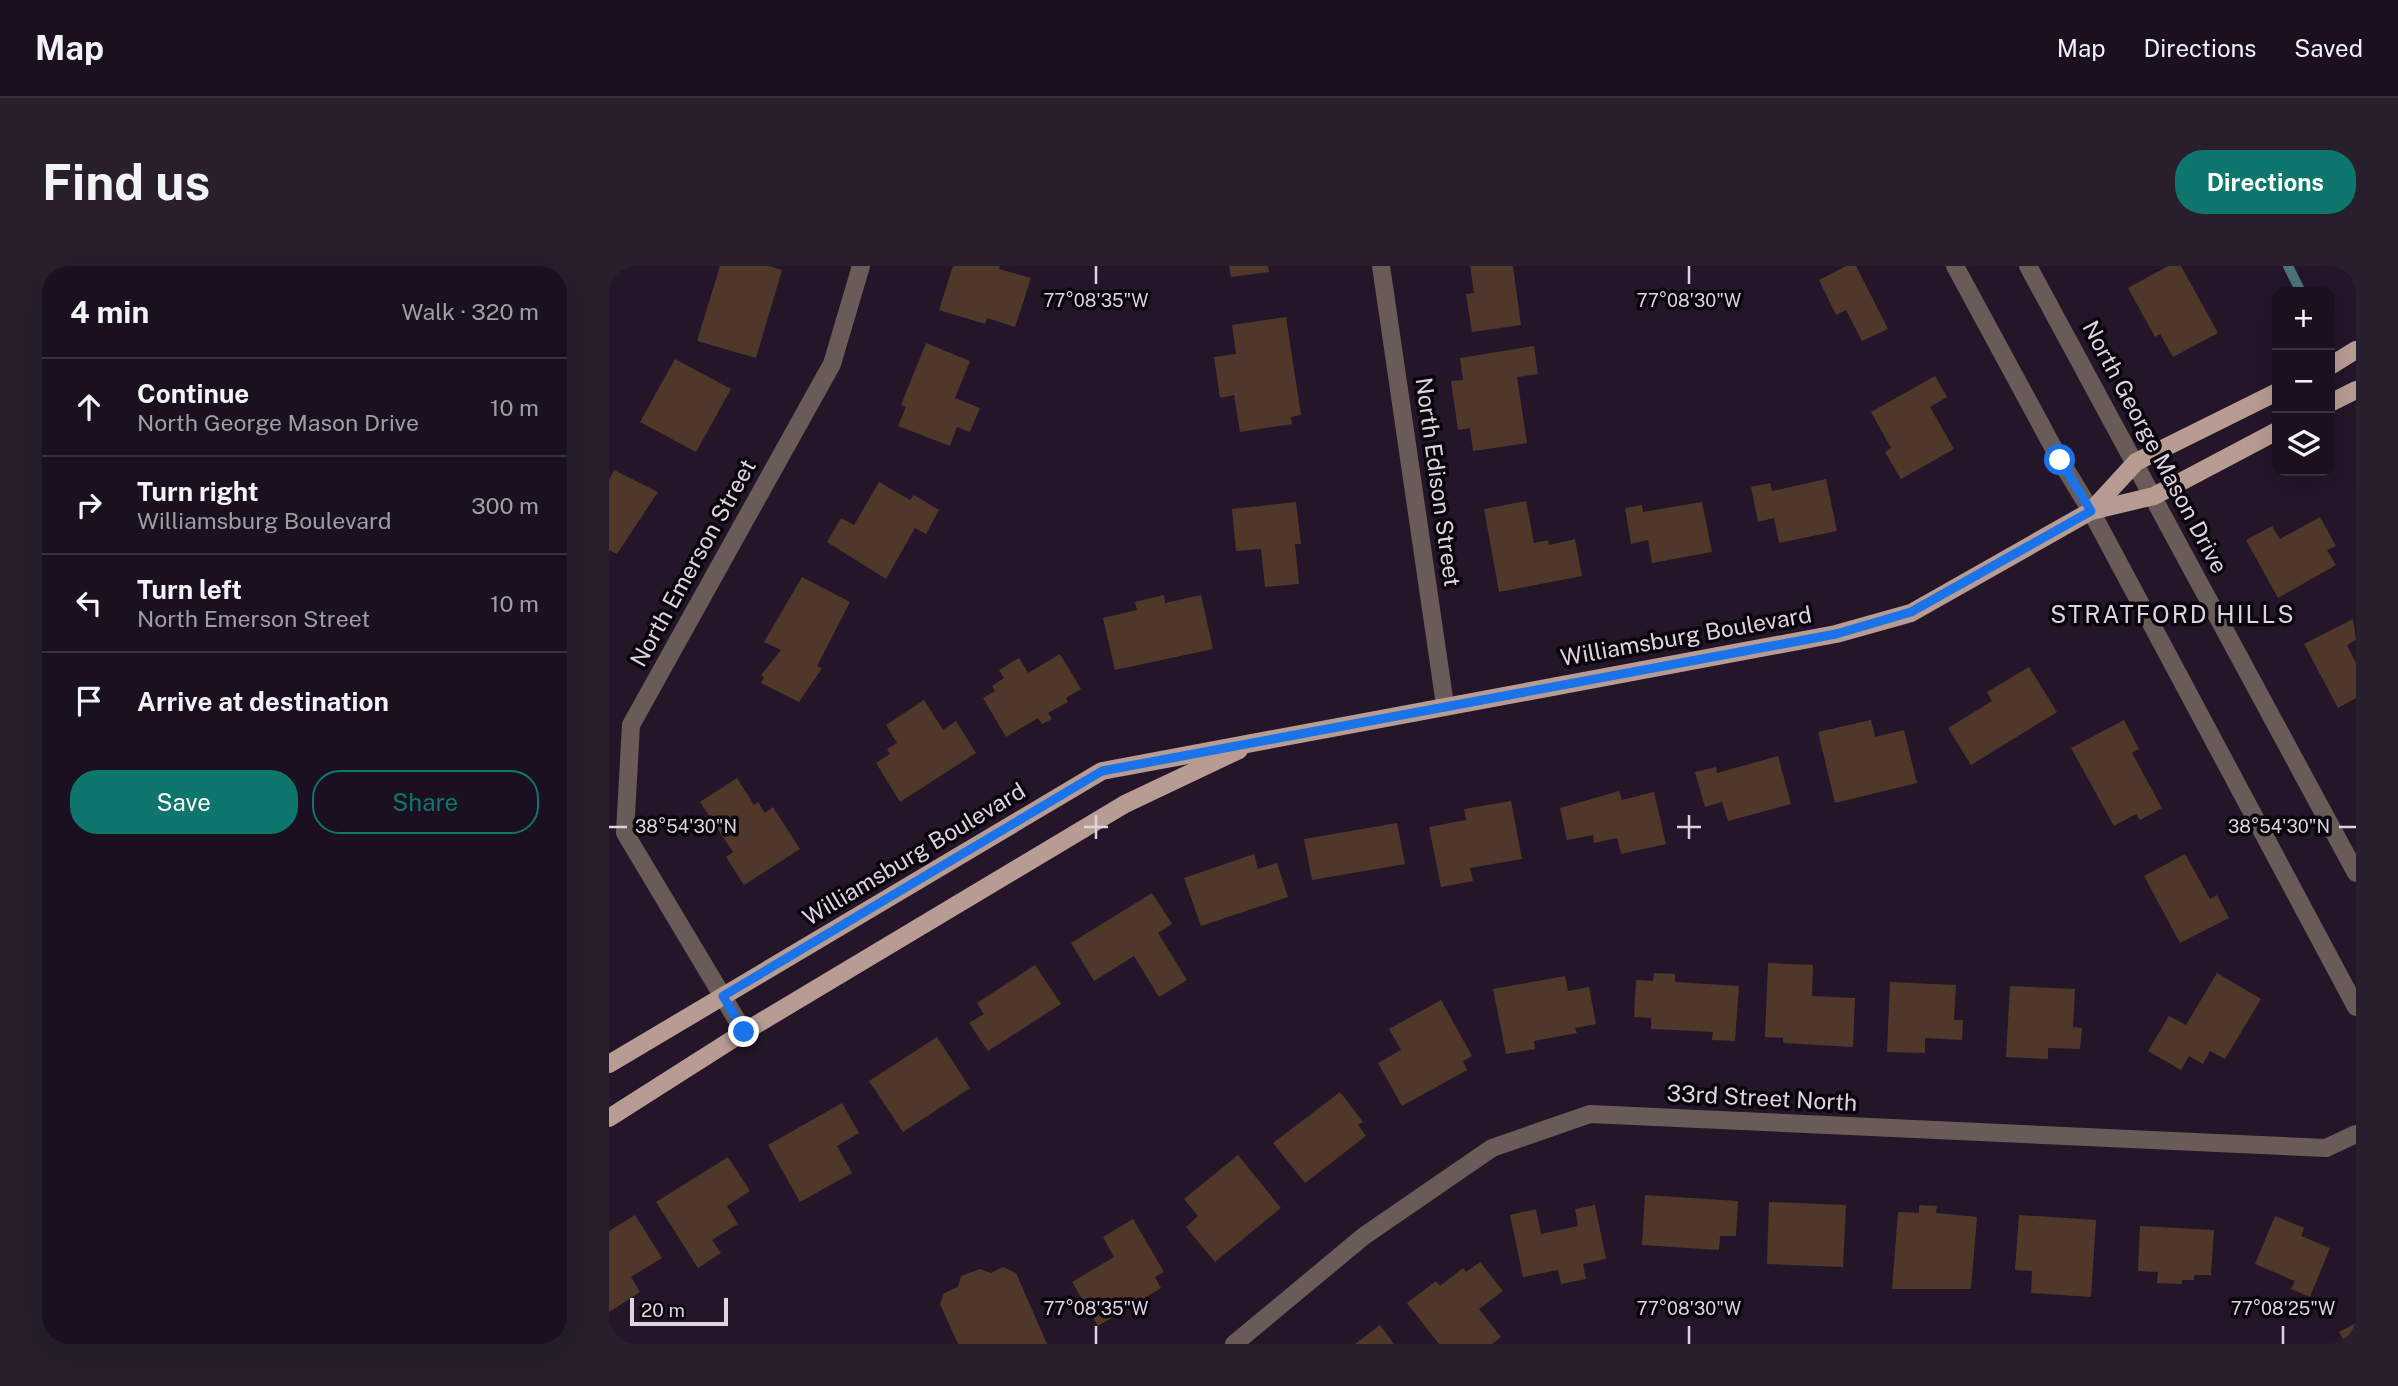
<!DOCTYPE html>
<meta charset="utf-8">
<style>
body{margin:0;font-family:"Public Sans",sans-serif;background:#281e2c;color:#f1f3f6}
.controls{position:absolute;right:21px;top:21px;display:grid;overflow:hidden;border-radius:14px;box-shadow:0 7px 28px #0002}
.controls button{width:63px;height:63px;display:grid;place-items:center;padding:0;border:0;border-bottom:2px solid #39303d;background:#1b101f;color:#f1f3f6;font:35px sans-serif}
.scale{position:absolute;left:21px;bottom:18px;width:98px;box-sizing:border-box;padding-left:7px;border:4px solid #ded4e1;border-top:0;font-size:19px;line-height:24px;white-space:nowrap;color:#ded4e1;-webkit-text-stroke:5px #0a050c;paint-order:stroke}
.stop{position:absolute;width:21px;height:21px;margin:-16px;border:5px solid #1a73e8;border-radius:50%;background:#fff}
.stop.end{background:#1a73e8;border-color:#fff;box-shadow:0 2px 7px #0008}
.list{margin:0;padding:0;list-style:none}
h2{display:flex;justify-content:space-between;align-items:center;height:91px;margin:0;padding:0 28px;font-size:30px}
h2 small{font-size:23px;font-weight:400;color:#a09da4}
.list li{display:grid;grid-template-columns:46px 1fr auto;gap:21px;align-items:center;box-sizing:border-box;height:98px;padding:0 28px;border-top:2px solid #39303d}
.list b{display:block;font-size:26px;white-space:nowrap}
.list p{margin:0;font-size:23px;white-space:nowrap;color:#a09da4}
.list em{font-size:23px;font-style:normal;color:#a09da4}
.actions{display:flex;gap:14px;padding:21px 28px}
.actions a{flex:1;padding:16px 0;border:2px solid #0f766e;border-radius:28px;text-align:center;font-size:24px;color:#0f766e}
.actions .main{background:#0f766e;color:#fff}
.icon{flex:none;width:38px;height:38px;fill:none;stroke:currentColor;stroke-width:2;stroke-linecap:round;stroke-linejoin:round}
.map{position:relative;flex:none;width:1747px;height:1078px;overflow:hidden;border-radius:28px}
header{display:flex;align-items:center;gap:42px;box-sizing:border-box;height:98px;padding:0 35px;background:#1b101f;border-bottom:2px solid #39303d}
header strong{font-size:33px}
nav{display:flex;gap:38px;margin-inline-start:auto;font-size:24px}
.intro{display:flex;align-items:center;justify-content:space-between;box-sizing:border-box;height:168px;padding:0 42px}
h1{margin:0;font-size:49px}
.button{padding:18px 32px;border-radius:28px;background:#0f766e;color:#fff;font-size:24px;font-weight:700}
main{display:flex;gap:42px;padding:0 42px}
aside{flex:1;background:#1b101f;border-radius:28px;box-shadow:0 7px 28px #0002}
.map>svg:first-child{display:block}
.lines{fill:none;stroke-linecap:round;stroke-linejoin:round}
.stream{stroke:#4c7379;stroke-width:10}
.building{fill:#4f3829}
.minor{stroke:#695c58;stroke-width:18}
.major{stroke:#b89c94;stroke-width:18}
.route{stroke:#1a73e8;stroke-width:9}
.ticks{fill:none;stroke:#ded4e1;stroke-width:2.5}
.labels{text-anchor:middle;stroke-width:7;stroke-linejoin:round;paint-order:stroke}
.street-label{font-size:23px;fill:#ded4e1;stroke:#0a050c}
.neighbourhood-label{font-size:24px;letter-spacing:2px;fill:#ded4e1;stroke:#0a050c}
.ticks-label{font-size:18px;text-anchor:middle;fill:#ded4e1;stroke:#0a050c;stroke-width:7;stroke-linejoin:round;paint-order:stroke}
</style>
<header>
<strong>Map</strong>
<nav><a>Map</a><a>Directions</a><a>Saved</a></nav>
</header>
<div class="intro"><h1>Find us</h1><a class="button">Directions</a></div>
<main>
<aside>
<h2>4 min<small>Walk · 320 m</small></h2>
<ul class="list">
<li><svg class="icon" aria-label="ahead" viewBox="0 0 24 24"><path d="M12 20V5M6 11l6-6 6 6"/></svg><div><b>Continue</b><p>North George Mason Drive</p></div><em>10 m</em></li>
<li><svg class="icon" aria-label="right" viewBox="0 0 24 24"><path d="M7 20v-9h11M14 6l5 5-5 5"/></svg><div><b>Turn right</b><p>Williamsburg Boulevard</p></div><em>300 m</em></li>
<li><svg class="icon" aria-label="left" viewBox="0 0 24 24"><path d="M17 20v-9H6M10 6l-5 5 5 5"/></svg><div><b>Turn left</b><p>North Emerson Street</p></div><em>10 m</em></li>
<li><svg class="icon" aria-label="arrive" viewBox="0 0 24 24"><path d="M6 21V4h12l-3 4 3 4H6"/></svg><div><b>Arrive at destination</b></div></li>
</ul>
<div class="actions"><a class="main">Save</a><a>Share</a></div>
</aside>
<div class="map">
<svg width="1747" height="1078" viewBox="0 0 1747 1078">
<rect width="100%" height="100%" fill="#241529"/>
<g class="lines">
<path class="stream" d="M1679,0L1692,26"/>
</g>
<g class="building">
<path d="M111,0H161L173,4L147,92L88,75Z"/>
<path d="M344,0H391L390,3L422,12L406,61L378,52L376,58L330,44Z"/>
<path d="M620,0H659L660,6L622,11Z"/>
<path d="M861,0H904L912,59L863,66L857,28L865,27Z"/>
<path d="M1237,0H1247L1279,63L1253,75L1237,44L1227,49L1210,14Z"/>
<path d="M1559,0H1572L1609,67L1564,91L1551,68L1546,71L1519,22Z"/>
<path d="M677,51L692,149L682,151L683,158L631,166L625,129L611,132L605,91L627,88L623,59Z"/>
<path d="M317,77L361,95L346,132L371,142L361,166L348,161L341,180L289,160L297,141L292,139Z"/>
<path d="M925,80L929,108L908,111L918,177L864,185L861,162L849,164L842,115L854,114L851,92Z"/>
<path d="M66,93L122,123L87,186L31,156Z"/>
<path d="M1326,110L1338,131L1321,141L1345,183L1292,213L1276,186L1282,182L1262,146Z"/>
<path d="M5,204L49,226L8,288L0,284V214Z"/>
<path d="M1217,213L1228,265L1170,277L1165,252L1149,256L1142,221L1161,217L1163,225Z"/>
<path d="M270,216L301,234L305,229L330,244L317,268L306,262L277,313L218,276L232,252L245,259Z"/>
<path d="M917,235L925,277L939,274L940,279L966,273L973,310L890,326L875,243Z"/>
<path d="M687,236L692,278H686L690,318L656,321L652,283L627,285L623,243Z"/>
<path d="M1093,236L1103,286L1043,297L1039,274L1022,278L1016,242L1033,239L1034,246Z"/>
<path d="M1711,251L1727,280L1718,284L1727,299L1669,332L1637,274L1663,260L1671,273Z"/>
<path d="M193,311L241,336L208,400L213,402L190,436L152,417L155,411L152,409L172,384L155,376Z"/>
<path d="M555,329L556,337L592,329L604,383L506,404L494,352L528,344L526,336Z"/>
<path d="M1744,353L1747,374L1738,379L1747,397V432L1729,442L1695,378Z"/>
<path d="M451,388L472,423L457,432L459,436L439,447L443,453L433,458L429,452L397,471L374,432L386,425L383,420L395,412L390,404L410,392L419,407Z"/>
<path d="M1420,401L1448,446L1362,499L1339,462L1383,435L1378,426Z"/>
<path d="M315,434L334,464L347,455L367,487L291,536L267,497L281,488L278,483L288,477L277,459Z"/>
<path d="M1262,454L1266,471L1295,464L1308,517L1226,537L1209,466Z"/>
<path d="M1515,454L1530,483L1523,487L1553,542L1531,554L1527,548L1505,560L1462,482Z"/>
<path d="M1169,490L1182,538L1119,555L1113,536L1096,541L1086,506L1107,501L1108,507Z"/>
<path d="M128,512L145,539L149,536L156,547L164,541L191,583L135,619L117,591L124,586L91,536Z"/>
<path d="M1010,525L1013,534L1045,526L1057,578L1012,588L1008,572L985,577L984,569L958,574L951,542Z"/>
<path d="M902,535L913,593L861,602L864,615L832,621L820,561L857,554L855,543Z"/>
<path d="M788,557L796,598L703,614L695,573Z"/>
<path d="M645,588L649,603L668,597L679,631L592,660L575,612Z"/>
<path d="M1576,588L1601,633L1608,629L1620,652L1571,677L1535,610Z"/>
<path d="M543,627L563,658L549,667L578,714L550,731L525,690L485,715L462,677Z"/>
<path d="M1159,697L1204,699L1203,730L1246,732L1244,781L1174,777V772L1156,771Z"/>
<path d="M426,699L452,738L379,785L360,757L375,748L368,737Z"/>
<path d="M1045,707L1066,708V716L1130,720L1126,775L1103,774L1104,766L1042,763V752L1025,751L1027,714L1044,715Z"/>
<path d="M1608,707L1652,733L1616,793L1601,785L1594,798L1580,790L1572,804L1539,785L1560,750L1577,759Z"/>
<path d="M956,710L959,725L980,721L987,758L966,762L968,767L925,775L926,783L897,788L884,723Z"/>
<path d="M1281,716L1347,719L1345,754H1354L1353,774L1316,772V787L1278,786Z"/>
<path d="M1401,720L1466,723L1464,761L1473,762L1471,783L1439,782V793L1397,791Z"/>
<path d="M832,734L863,790L854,795L858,804L793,840L769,797L792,784L780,763Z"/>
<path d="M328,771L361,822L294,866L260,815Z"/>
<path d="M731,826L754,856L749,859L757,870L696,917L664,877Z"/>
<path d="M233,837L250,867L228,880L243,907L191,936L159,879Z"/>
<path d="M629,889L672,942L606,996L577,961L589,950L575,933Z"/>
<path d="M119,891L141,925L118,940L129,958L103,974L112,987L89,1002L47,936Z"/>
<path d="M1036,929L1129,935L1127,970H1111L1110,984L1033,979Z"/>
<path d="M1160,936L1237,939L1234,1001L1158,998Z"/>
<path d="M986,939L997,993L974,998L977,1013L952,1018L949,1004L914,1011L901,949L927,943L932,968L969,960L966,943Z"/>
<path d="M1310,939L1328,940L1327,947L1368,951L1362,1023H1283L1289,946L1310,947Z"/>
<path d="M26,949L53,992L22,1011L31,1026L0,1046V965Z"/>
<path d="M1410,949L1487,954L1482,1031L1422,1027L1423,1005L1406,1004Z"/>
<path d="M1666,950L1695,962L1692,970L1721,982L1701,1031L1682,1023L1686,1015L1646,998Z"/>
<path d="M524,953L555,1006L546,1011L552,1022L489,1060L463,1016L505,991L494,971Z"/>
<path d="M1531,960L1605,964L1602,1009H1585V1014H1573V1018L1548,1017L1549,1006L1529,1005Z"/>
<path d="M871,996L894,1025L870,1043L892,1071L883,1078H830L798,1037L827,1015L831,1020L854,1002L857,1006Z"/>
<path d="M394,1001L407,1007L438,1078H349L331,1038L335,1027L349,1021L352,1010L371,1003L382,1007Z"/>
<path d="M1747,1057V1078H1737L1730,1066Z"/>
<path d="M771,1059L785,1078H746Z"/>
</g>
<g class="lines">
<g class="minor">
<path d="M772,0L836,439"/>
<path d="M1346,0L1451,194L1482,245L1747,741"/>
<path d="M1419,0L1747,607"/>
<path d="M135,766L16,567L22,459L223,98L252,0"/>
<path d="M625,1078L755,970L883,882L981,848L1717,882L1747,868"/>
</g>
<g class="major">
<path d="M1721,100L1747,84"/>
<path d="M1721,137L1747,124"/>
<path d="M1482,245L1527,196L1668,126"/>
<path d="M0,798L493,505L1227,368L1302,347L1482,245L1545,230L1668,165"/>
<path d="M0,852L135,766L516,538L630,484"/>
</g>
</g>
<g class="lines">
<path class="route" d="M135,766L114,730L493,505L1227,368L1302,346L1482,245L1451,194"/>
</g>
<path class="ticks" d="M487,0V18M1080,0V18M487,549V573M1080,549V573M0,561H18M475,561H499M1068,561H1092M1730,561H1747M487,1060V1078M1080,1060V1078M1674,1060V1078"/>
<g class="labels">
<g class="street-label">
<text transform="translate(1546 181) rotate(62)" y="8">North George Mason Drive</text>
<text transform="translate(829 216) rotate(82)" y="8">North Edison Street</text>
<text transform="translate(84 297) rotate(-61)" y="8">North Emerson Street</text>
<text transform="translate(1077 370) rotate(-10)" y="8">Williamsburg Boulevard</text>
<text transform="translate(305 588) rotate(-31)" y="8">Williamsburg Boulevard</text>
<text transform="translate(1153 832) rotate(3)" y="8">33rd Street North</text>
</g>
<g class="neighbourhood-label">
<text x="1564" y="357">STRATFORD HILLS</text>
</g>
</g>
<g class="ticks-label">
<text x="487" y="41">77°08'35"W</text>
<text x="1080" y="41">77°08'30"W</text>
<text x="77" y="567">38°54'30"N</text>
<text x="1670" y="567">38°54'30"N</text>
<text x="487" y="1049">77°08'35"W</text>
<text x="1080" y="1049">77°08'30"W</text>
<text x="1674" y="1049">77°08'25"W</text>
</g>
</svg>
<div class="controls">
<button>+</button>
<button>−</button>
<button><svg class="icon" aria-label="layers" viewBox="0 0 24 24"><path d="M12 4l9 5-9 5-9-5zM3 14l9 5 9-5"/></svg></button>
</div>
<div class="scale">20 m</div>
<div class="stop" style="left:1451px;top:194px"></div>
<div class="stop end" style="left:135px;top:766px"></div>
</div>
</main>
